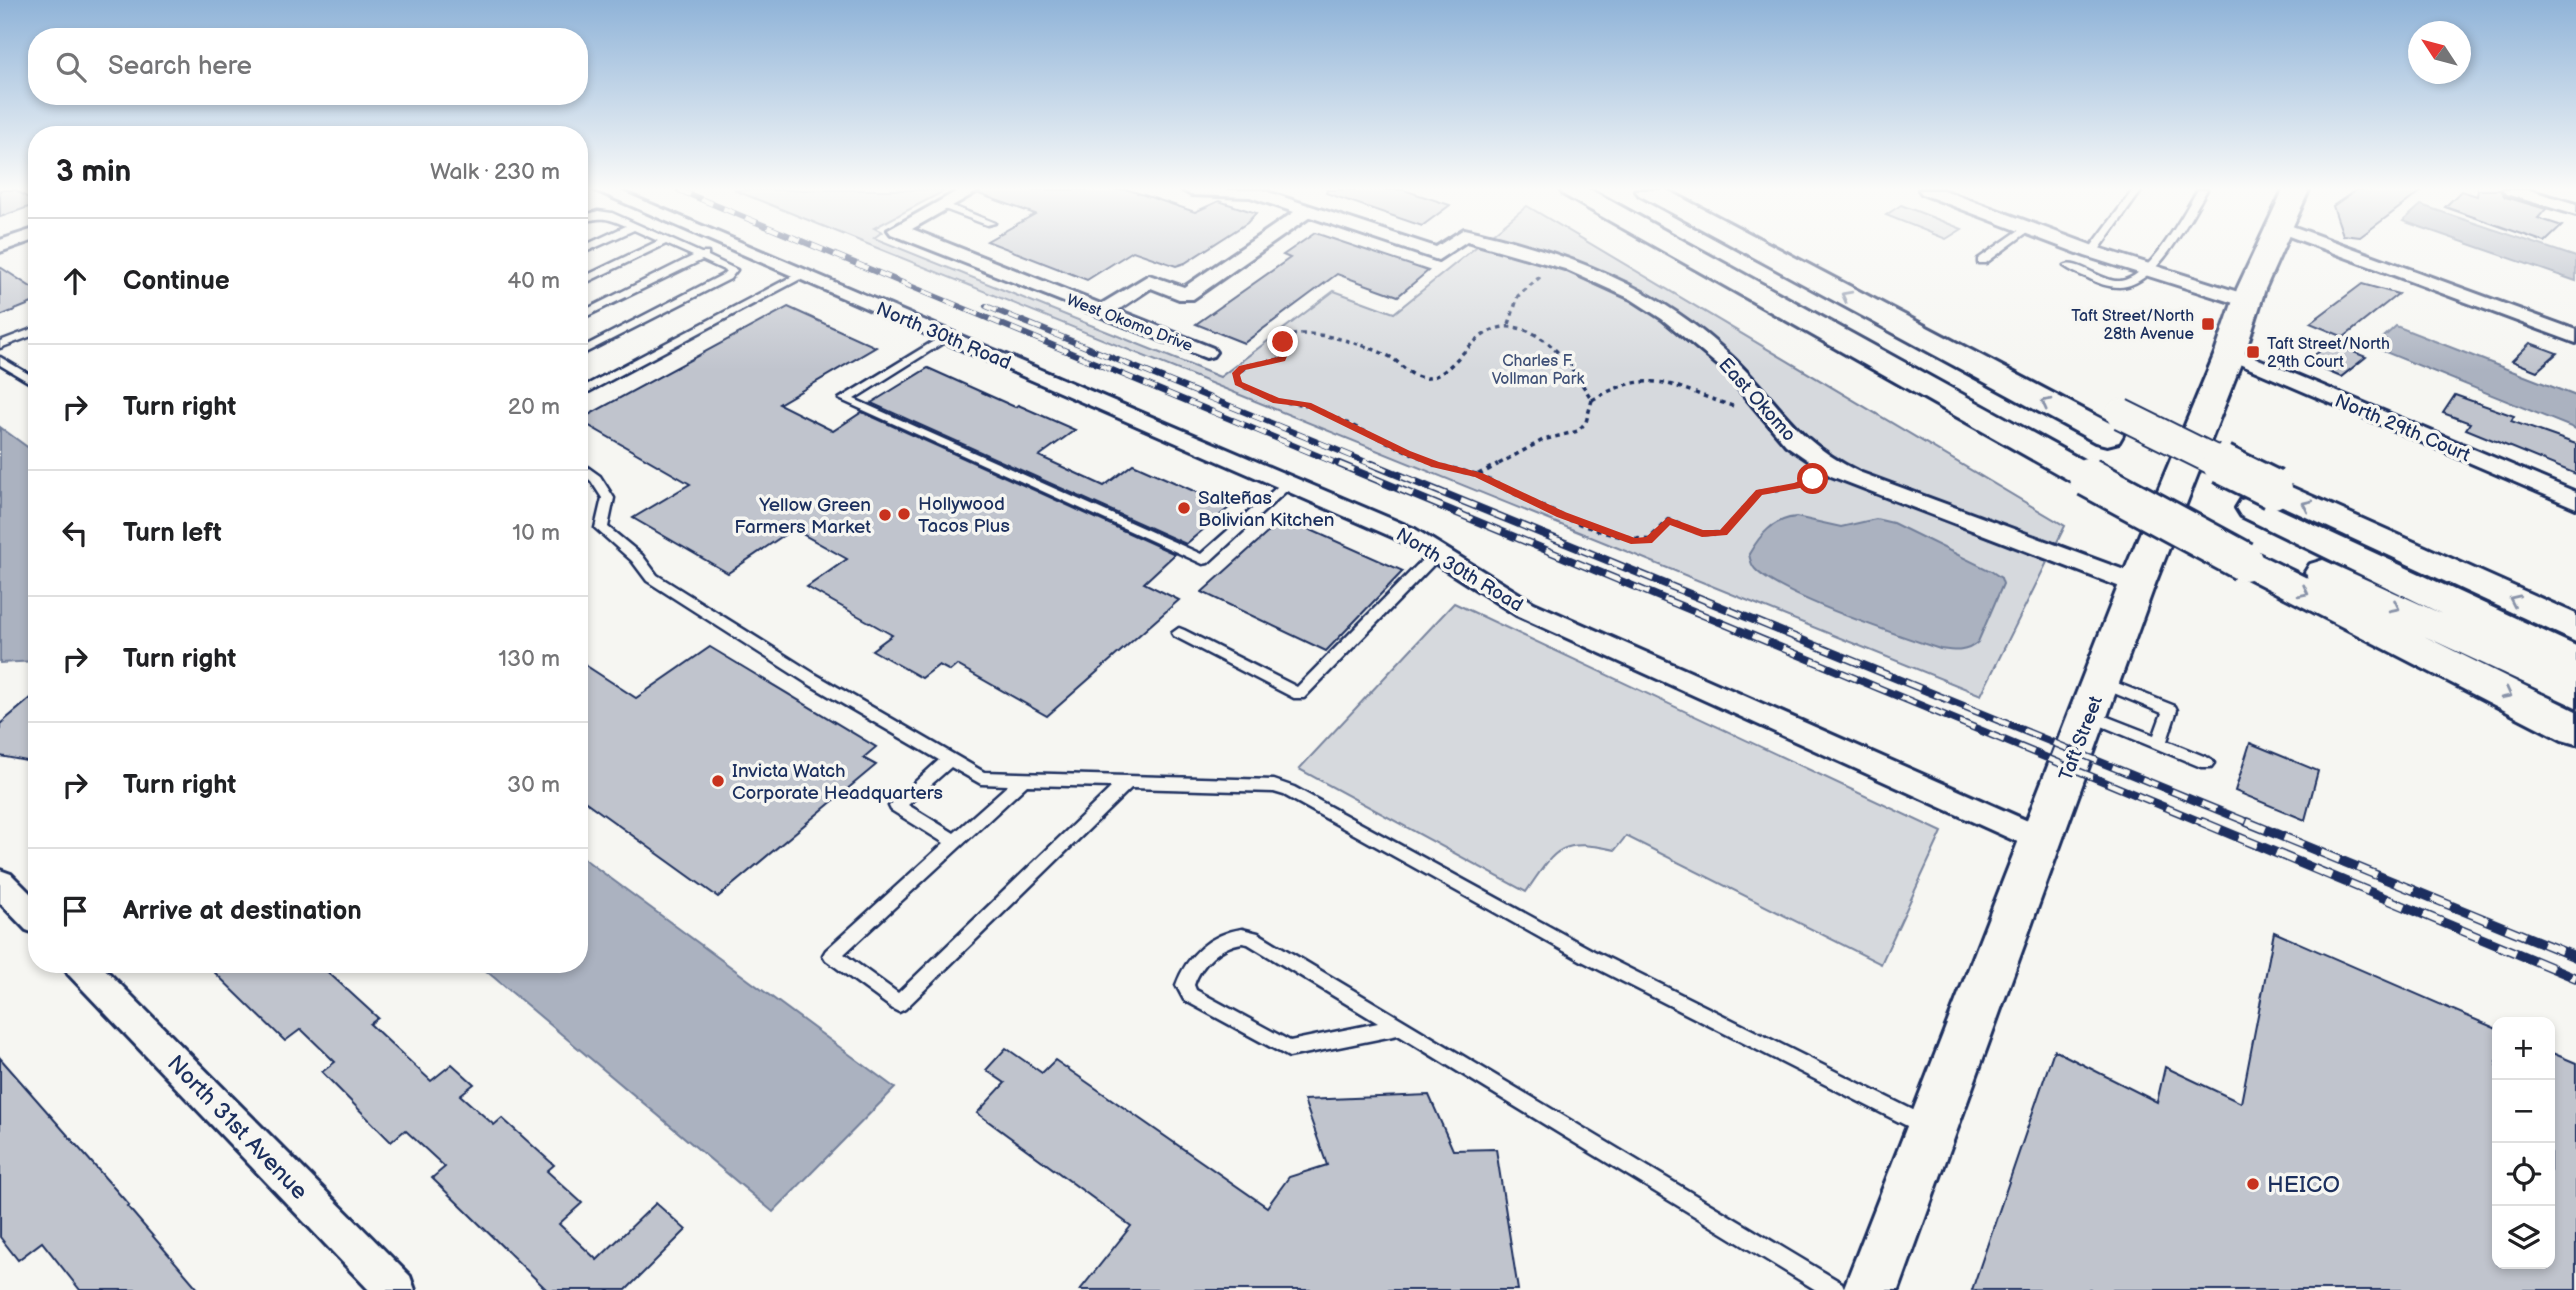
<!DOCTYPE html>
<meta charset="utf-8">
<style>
body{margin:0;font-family:"Balsamiq Sans",sans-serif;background:#f2f2f2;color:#202124}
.controls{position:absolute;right:21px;bottom:21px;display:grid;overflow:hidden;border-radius:14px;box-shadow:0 4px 10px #0003}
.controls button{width:63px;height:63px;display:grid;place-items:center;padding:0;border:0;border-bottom:2px solid #e0e0e0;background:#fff;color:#202124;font:35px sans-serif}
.compass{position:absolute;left:2408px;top:21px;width:63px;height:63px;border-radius:50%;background:#fff;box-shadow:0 4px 10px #0003;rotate:306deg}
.stop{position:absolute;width:21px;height:21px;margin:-16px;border:5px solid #c8321e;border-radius:50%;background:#fff}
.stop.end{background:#c8321e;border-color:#fff;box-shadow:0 2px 7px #0008}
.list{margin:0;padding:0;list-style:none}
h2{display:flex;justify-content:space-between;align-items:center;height:91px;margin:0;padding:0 28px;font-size:30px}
h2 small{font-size:23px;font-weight:400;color:#757577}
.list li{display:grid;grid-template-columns:46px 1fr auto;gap:21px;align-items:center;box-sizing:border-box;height:126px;padding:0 28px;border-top:2px solid #e0e0e0}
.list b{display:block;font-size:26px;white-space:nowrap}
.list em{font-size:23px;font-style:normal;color:#757577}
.icon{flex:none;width:38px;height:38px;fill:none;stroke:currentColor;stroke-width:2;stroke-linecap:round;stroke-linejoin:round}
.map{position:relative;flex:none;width:2576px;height:1290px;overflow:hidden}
.search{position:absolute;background:#fff;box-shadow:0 4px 10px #0003;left:28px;top:28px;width:560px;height:77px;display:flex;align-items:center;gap:18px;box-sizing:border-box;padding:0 24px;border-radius:28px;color:#757577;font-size:26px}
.panel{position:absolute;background:#fff;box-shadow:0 4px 10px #0003;left:28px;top:126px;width:560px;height:847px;border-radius:28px}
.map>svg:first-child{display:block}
.green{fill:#d6d9dd;stroke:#78849e;stroke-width:2}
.water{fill:#abb2c0;stroke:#717e99;stroke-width:2}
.building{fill:#c0c4cd;stroke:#1b2f5e;stroke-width:2}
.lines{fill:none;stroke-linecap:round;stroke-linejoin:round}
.lane-casing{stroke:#1b2f5e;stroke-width:5}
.street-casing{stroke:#1b2f5e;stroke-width:6}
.secondary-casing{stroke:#1b2f5e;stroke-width:6}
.highway-casing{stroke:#1b2f5e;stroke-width:6}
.path-far1{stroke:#1b2f5e;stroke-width:3.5;stroke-dasharray:4.5 4.5;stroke-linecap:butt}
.path{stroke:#1b2f5e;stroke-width:4.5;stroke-dasharray:5 5;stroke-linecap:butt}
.lane{fill:#f6f6f2;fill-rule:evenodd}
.street{fill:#f6f6f2;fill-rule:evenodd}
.secondary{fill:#f6f6f2;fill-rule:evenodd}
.highway{fill:#f6f6f2;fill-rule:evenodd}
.rail-far2-casing{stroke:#1b2f5e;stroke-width:6}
.rail-far1-casing{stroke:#1b2f5e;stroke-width:8}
.rail-casing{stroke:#1b2f5e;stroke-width:10}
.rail-far2{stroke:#f6f6f2;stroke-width:4.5;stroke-dasharray:12;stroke-linecap:butt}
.rail-far1{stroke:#f6f6f2;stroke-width:5;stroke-dasharray:16;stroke-linecap:butt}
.rail{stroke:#f6f6f2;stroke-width:7;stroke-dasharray:20;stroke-linecap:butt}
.highway-bridge-far1-casing{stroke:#1b2f5e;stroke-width:33;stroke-linecap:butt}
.highway-bridge-casing{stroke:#1b2f5e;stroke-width:44;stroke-linecap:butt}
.highway-bridge-far1{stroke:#f6f6f2;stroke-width:29}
.highway-bridge{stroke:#f6f6f2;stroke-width:38}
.oneway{stroke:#8892a8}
.route{fill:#c8321e}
.poi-dot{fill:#c8321e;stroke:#f6f6f2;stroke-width:2.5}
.labels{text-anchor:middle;stroke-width:7;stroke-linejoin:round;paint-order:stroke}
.far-poi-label{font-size:16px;fill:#1b2f5e;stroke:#f6f6f2;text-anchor:end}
.far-street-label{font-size:16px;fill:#1b2f5e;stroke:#f6f6f2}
.far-park-label{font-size:16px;fill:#405177;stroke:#f6f6f2}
.street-label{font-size:19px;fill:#1b2f5e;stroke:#f6f6f2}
.poi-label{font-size:19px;fill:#1b2f5e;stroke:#f6f6f2;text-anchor:start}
.near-street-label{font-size:23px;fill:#1b2f5e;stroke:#f6f6f2}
.near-poi-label{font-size:23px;fill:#1b2f5e;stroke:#f6f6f2;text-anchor:start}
</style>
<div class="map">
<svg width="2576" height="1290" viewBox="0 0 2576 1290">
<rect width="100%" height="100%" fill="#f6f6f2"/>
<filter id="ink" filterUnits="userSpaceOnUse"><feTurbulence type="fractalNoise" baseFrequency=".0143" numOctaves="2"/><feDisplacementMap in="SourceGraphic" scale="14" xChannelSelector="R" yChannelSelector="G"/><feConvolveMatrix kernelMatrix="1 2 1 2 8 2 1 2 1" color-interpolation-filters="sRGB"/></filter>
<g filter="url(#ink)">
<g class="green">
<path d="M734,190H946L874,228L882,232L874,238L1220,377L1334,291L1394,313L1527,206L2065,526L1981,695Z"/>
<path d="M1901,205L1962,229L1946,239L1886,215Z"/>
<path d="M1454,603L1942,832L1881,964L1626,836L1615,850C1560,838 1556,848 1526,892L1299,769Z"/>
</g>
<g class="water">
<path d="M2421,205L2576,257V281L2403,221Z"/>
<path d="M2396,326L2576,396V429L2373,347Z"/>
<path d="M0,427L37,454V661L0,663Z"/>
<path d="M1796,517L1841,527L1876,519L1893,523L1991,571L2001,578L2003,584L1978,642C1966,653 1955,651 1940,649C1901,636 1779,595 1755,569C1751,565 1750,559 1749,554C1760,535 1773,519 1796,517Z"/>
<path d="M579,855L895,1088L773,1212L478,964H579Z"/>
</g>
<g class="building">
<path d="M0,190H16L37,204L0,217Z"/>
<path d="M982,190H1129L1195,212L1219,201L1256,213L1247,223L1185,263L1176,266L1133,251L1087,280L987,241L1035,214L979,194Z"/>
<path d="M1327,190H1404L1450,205L1422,226L1326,193Z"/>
<path d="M2356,190H2423L2360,237L2343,235L2333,206Z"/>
<path d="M2478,190H2500L2505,197L2546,209L2538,218L2562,226L2545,242L2445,207L2461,191L2477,196Z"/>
<path d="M1315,233L1428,271L1398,296L1337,274L1244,343L1196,324L1290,258L1283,255Z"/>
<path d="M0,267L37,291V301L0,316Z"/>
<path d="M2362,284L2398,294L2344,337L2310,323Z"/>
<path d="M788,307L876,347L779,404L833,431L862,412L1175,554L1144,583L1179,600L1047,716L957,665L950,671L939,665L922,678L872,650L892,635L807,587L847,559L793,529L728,573L633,518L690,484L579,420Z"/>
<path d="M2331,343L2366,357L2341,377L2305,362Z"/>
<path d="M2530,343L2557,353L2537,371L2512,361Z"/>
<path d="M928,368L1015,407L1018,405L1075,430L1039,456L1104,486L1133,464L1230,507L1186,544L871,403Z"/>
<path d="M2455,395L2514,416L2511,421L2576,444V474L2466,429L2470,423L2443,413Z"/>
<path d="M1284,518L1403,571L1326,651L1202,592Z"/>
<path d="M710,647L876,747L863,758L876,765L718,897L579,797V661L636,698Z"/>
<path d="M37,693V763L0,756V724Z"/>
<path d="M2250,743L2318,771L2305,820L2235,791Z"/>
<path d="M2274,932L2497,1029V1264H2550V1052L2576,1063V1290H1972L2054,1050L2157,1102L2165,1067L2241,1103Z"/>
<path d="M206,964H319L378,1018L370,1024L431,1081L452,1064L474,1084L460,1095L494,1125L502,1118L554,1165L547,1171L582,1203L559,1224L597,1260L656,1203L686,1230L626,1290H547L432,1178L445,1167L405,1130L391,1142L322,1072L335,1062L301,1029L285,1041Z"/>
<path d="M1006,1048L1042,1073L1055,1060L1267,1207L1289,1177L1327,1165L1304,1100L1429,1095L1453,1150L1496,1149L1518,1290H1080L1131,1226L977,1113L1005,1083L986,1070Z"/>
<path d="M0,1058L129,1205L127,1206L199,1290H80L42,1242L18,1260L0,1237Z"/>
</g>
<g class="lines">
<defs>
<g id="lane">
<path d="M2133,190H2142L2096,254H2088L2087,252Z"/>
<path d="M2198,190H2207C2189,219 2158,286 2119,287C2108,287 2097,283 2088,278C2080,275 2071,271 2064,266C2076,258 2103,283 2120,281C2152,277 2182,214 2198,190Z"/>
<path d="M939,203H945L995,223L987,225L939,207Z"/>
<path d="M598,211L612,213L701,253H708V256L737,270L730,279L579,356V349L722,275L726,271L702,260L579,320V313L693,256L666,244L579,286V279L658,241L634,230L579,255V248L626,226C605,217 602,217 579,223V217Z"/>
<path d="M2025,226L2033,228L1986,263H1978V259Z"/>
<path d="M802,271L807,274L806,276L579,397V389Z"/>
<path d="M37,327V334L0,348V341Z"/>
<path d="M947,333L952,336L951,338L854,399L1201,554L1285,480H1293L1295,483L1208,563L1203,564L839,399Z"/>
<path d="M0,357L37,379V387L0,365Z"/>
<path d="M579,461L600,476L614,498L608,527L642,555L657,575L815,674L984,772L1274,780L1294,787L1594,951L1935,1121L1937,1127L1935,1133L1928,1136L1921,1133L1582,961L1284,795L1274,792L1131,788L905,1009L899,1012L893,1009L826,960L823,955L826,950L944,843L891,810L889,806L939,760L805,682L647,581L632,561L595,528L602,498L591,481L579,471ZM951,767L981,784L1008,785L954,833L908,805ZM1027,785L1112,787L898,993L844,954Z"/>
<path d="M1437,549L1442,550L1444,553L1442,556L1304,698H1294L1174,636L1172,633L1179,628L1184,630L1297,687L1432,550Z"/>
<path d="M2102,677L2175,706L2177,710L2167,741L2211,759L2214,763L2211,767H2201L2085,719L2083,715L2085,711L2090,710L2154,735L2162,713L2097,686L2095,682L2097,678Z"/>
<path d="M1242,929L1258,933L1842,1283L1845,1290H1816L1398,1035L1289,1057L1184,1000L1176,985C1187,955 1210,934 1242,929ZM1242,943L1248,944L1378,1023L1290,1041L1196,990L1194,985C1201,964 1221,946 1242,943Z"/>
</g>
<g id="street">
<path d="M595,190H618L1415,529L1534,603L2053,832L2057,840L2053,848L2042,852L2031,848L1516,615L1397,539Z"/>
<path d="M959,190H980L912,229L1101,304L1149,275L1184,287L1294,212L1250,197L1191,195L1182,190H1262L1436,247L1464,229C1565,252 1658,285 1734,359C1782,405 1794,440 1859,472L2146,578L2150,584L2146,590H2128L1831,476L1786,445L1720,367L1662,319L1631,299L1565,269L1467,241L1438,260L1310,217L1193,299H1179L1151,288L1118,310L1213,348L1216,352L1213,356L1206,358L891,234L888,230Z"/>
<path d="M1919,190H1943L2099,248L2254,297L2257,301L2247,307L2240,305L2085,256L1922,194Z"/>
<path d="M2503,190H2529L2576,204V215L2506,194Z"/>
<path d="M2281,222L2576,330V343L2275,231L2272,227L2275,223Z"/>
<path d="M37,228V239L0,252V240Z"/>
<path d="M2230,347L2576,492V508L2223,357L2220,353Z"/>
<path d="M0,870L11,874L37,900V934L26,930L0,903Z"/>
<path d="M63,964H100L410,1276L415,1290H369L68,974Z"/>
</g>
<path id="secondary" d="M2283,190H2309L2265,289L2245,353L2155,584L1899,1290H1843L2119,584L2215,353L2237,289Z"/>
<g id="highway">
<path d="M1560,190H1591L2100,470L2105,477L2100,484L2088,487L2076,484L1564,195Z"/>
<path d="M1635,190H1667L2119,428L2123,435L2119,442L2107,445L2095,442L1639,195Z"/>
<path d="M2273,479L2576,614V642L2261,496L2256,489L2261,482Z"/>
<path d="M2253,497L2576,646V676L2573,675L2576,676V707L2424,636L2576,711V744L2562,740L2230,569L2225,561L2230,553L2243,549L2256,553L2309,579L2305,572L2310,564L2323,560L2442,614L2241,516L2236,508L2241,500Z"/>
</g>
</defs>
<use href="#lane" class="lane-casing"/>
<use href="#street" class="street-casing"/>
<use href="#secondary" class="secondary-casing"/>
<use href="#highway" class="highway-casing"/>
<g class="path-far1">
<path d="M1509,324L1518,296L1541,276"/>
<path d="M1592,400C1655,364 1674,389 1736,407"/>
<path d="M1439,466L1308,405L1277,401L1244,387L1235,375L1248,365L1282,359L1285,338C1305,325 1372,346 1392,358C1402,365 1410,376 1423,378C1456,382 1473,314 1522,329C1555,339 1575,373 1592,400L1586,422L1578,431L1543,440L1495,466"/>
</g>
<g class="path">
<path d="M1433,464L1478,475"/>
<path d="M1478,475C1531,500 1590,537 1649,540L1668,520L1702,534L1723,533L1759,492L1796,486L1814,477"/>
<path d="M1478,475L1498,464"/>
</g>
<use href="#lane" class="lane"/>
<use href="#street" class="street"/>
<use href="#secondary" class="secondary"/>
<use href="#highway" class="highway"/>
<defs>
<g id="rail-far2">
<path d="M679,190L1343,466"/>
<path d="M986,306L1376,466"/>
</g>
<g id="rail-far1">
<path d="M1339,464L2206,824"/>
<path d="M1372,464L2252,824"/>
</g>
<g id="rail">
<path d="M2202,822L2576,978"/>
<path d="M2247,822L2576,957"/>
</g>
</defs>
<use href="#rail-far2" class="rail-far2-casing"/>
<use href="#rail-far1" class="rail-far1-casing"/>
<use href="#rail" class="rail-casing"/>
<use href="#rail-far2" class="rail-far2"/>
<use href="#rail-far1" class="rail-far1"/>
<use href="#rail" class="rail"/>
<defs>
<path id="highway-bridge-far1" d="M2121,414L2226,466"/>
<g id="highway-bridge">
<path d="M2222,464L2273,489"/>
<path d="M2088,477L2243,561"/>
</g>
</defs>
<use href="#highway-bridge-far1" class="highway-bridge-far1-casing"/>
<use href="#highway-bridge" class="highway-bridge-casing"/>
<use href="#highway-bridge-far1" class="highway-bridge-far1"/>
<use href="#highway-bridge" class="highway-bridge"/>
</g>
<defs><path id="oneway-chevron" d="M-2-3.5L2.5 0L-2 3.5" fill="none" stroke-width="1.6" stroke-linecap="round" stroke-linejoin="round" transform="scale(1.75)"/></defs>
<g class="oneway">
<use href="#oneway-chevron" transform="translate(1846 296) rotate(-152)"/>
<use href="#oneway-chevron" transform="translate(2046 403) rotate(-152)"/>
<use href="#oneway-chevron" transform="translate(2307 505) rotate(-155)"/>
<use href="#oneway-chevron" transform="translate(2304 592) rotate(27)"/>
<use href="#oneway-chevron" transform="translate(2514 600) rotate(-155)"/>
<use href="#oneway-chevron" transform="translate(2395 607) rotate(26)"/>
<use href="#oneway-chevron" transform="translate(2507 694) rotate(27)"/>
</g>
</g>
<linearGradient id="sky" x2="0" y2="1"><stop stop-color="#8fb3d8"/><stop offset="0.51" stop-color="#fbfbf9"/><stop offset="1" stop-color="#fbfbf9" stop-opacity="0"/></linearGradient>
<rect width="2576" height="370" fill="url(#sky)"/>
<path class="route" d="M1280,340L1288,342L1289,352L1285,361L1245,370L1240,375L1242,382L1279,398L1311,403L1410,451L1439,462L1482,473L1565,512L1635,538L1646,537L1668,517L1703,530H1720L1756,490L1794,483L1813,476L1818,479L1800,488L1762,495L1727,535L1702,537L1670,525L1652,543L1631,544L1557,517L1475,477L1432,467L1403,455L1305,407L1273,403L1235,385L1232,373L1239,366L1278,357Z"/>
<g class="poi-dot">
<rect x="2201" y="317" width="14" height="14" rx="3.5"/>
<rect x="2246" y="345" width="14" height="14" rx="3.5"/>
<circle cx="1184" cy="508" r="7"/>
<circle cx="904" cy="514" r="7"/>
<circle cx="885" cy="515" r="7"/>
<circle cx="718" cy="781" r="7"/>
<circle cx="2253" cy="1184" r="7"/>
</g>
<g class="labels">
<g class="far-poi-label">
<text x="2194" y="321">Taft Street/North<tspan x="2194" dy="18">28th Avenue</tspan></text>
<text x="2267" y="349" text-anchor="start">Taft Street/North<tspan x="2267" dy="18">29th Court</tspan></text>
</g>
<g class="far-street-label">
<text transform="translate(1130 322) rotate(21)" y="6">West Okomo Drive</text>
</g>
<g class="far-park-label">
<text x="1538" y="366">Charles F.<tspan x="1538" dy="18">Vollman Park</tspan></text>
</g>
<g class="street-label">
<text transform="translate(944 335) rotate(23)" y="7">North 30th Road</text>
<text transform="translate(1758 399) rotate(48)" y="7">East Okomo</text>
<text transform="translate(2403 427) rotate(23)" y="7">North 29th Court</text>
<text transform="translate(1460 569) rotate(31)" y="7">North 30th Road</text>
<text transform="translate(2080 738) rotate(-69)" y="7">Taft Street</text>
</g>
<g class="poi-label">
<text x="1198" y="504">Salteñas<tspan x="1198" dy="22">Bolivian Kitchen</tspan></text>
<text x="918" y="510">Hollywood<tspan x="918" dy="22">Tacos Plus</tspan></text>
<text x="871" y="511" text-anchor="end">Yellow Green<tspan x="871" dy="22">Farmers Market</tspan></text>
<text x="732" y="777">Invicta Watch<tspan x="732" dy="22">Corporate Headquarters</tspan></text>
</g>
<g class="near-street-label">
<text transform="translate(238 1127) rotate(46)" y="8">North 31st Avenue</text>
</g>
<g class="near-poi-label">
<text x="2267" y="1192">HEICO</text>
</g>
</g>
</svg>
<div class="controls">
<button>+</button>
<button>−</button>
<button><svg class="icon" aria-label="locate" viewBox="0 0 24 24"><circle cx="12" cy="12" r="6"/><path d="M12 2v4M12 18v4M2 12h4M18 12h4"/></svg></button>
<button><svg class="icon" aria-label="layers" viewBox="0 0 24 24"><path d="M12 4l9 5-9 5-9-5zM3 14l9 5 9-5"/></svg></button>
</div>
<svg class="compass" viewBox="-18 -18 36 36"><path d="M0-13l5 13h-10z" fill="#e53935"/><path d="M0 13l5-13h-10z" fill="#757577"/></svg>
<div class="stop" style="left:1813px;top:479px"></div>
<div class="stop end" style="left:1283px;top:342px"></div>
<div class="search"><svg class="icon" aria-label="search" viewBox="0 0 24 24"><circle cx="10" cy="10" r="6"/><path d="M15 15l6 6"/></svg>Search here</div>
<section class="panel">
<h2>3 min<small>Walk · 230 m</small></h2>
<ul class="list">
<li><svg class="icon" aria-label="ahead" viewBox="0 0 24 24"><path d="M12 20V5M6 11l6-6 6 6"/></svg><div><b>Continue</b></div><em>40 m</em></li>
<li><svg class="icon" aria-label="right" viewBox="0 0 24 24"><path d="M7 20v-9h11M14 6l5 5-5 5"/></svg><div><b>Turn right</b></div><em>20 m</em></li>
<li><svg class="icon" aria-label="left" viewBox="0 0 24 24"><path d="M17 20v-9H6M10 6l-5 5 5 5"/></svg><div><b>Turn left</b></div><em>10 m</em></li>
<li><svg class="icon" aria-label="right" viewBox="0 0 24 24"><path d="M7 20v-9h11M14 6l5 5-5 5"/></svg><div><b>Turn right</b></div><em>130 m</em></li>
<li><svg class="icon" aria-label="right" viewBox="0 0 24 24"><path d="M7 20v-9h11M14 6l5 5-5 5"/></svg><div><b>Turn right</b></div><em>30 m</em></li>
<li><svg class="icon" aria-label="arrive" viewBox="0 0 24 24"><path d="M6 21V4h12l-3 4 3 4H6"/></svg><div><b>Arrive at destination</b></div></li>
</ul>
</section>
</div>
